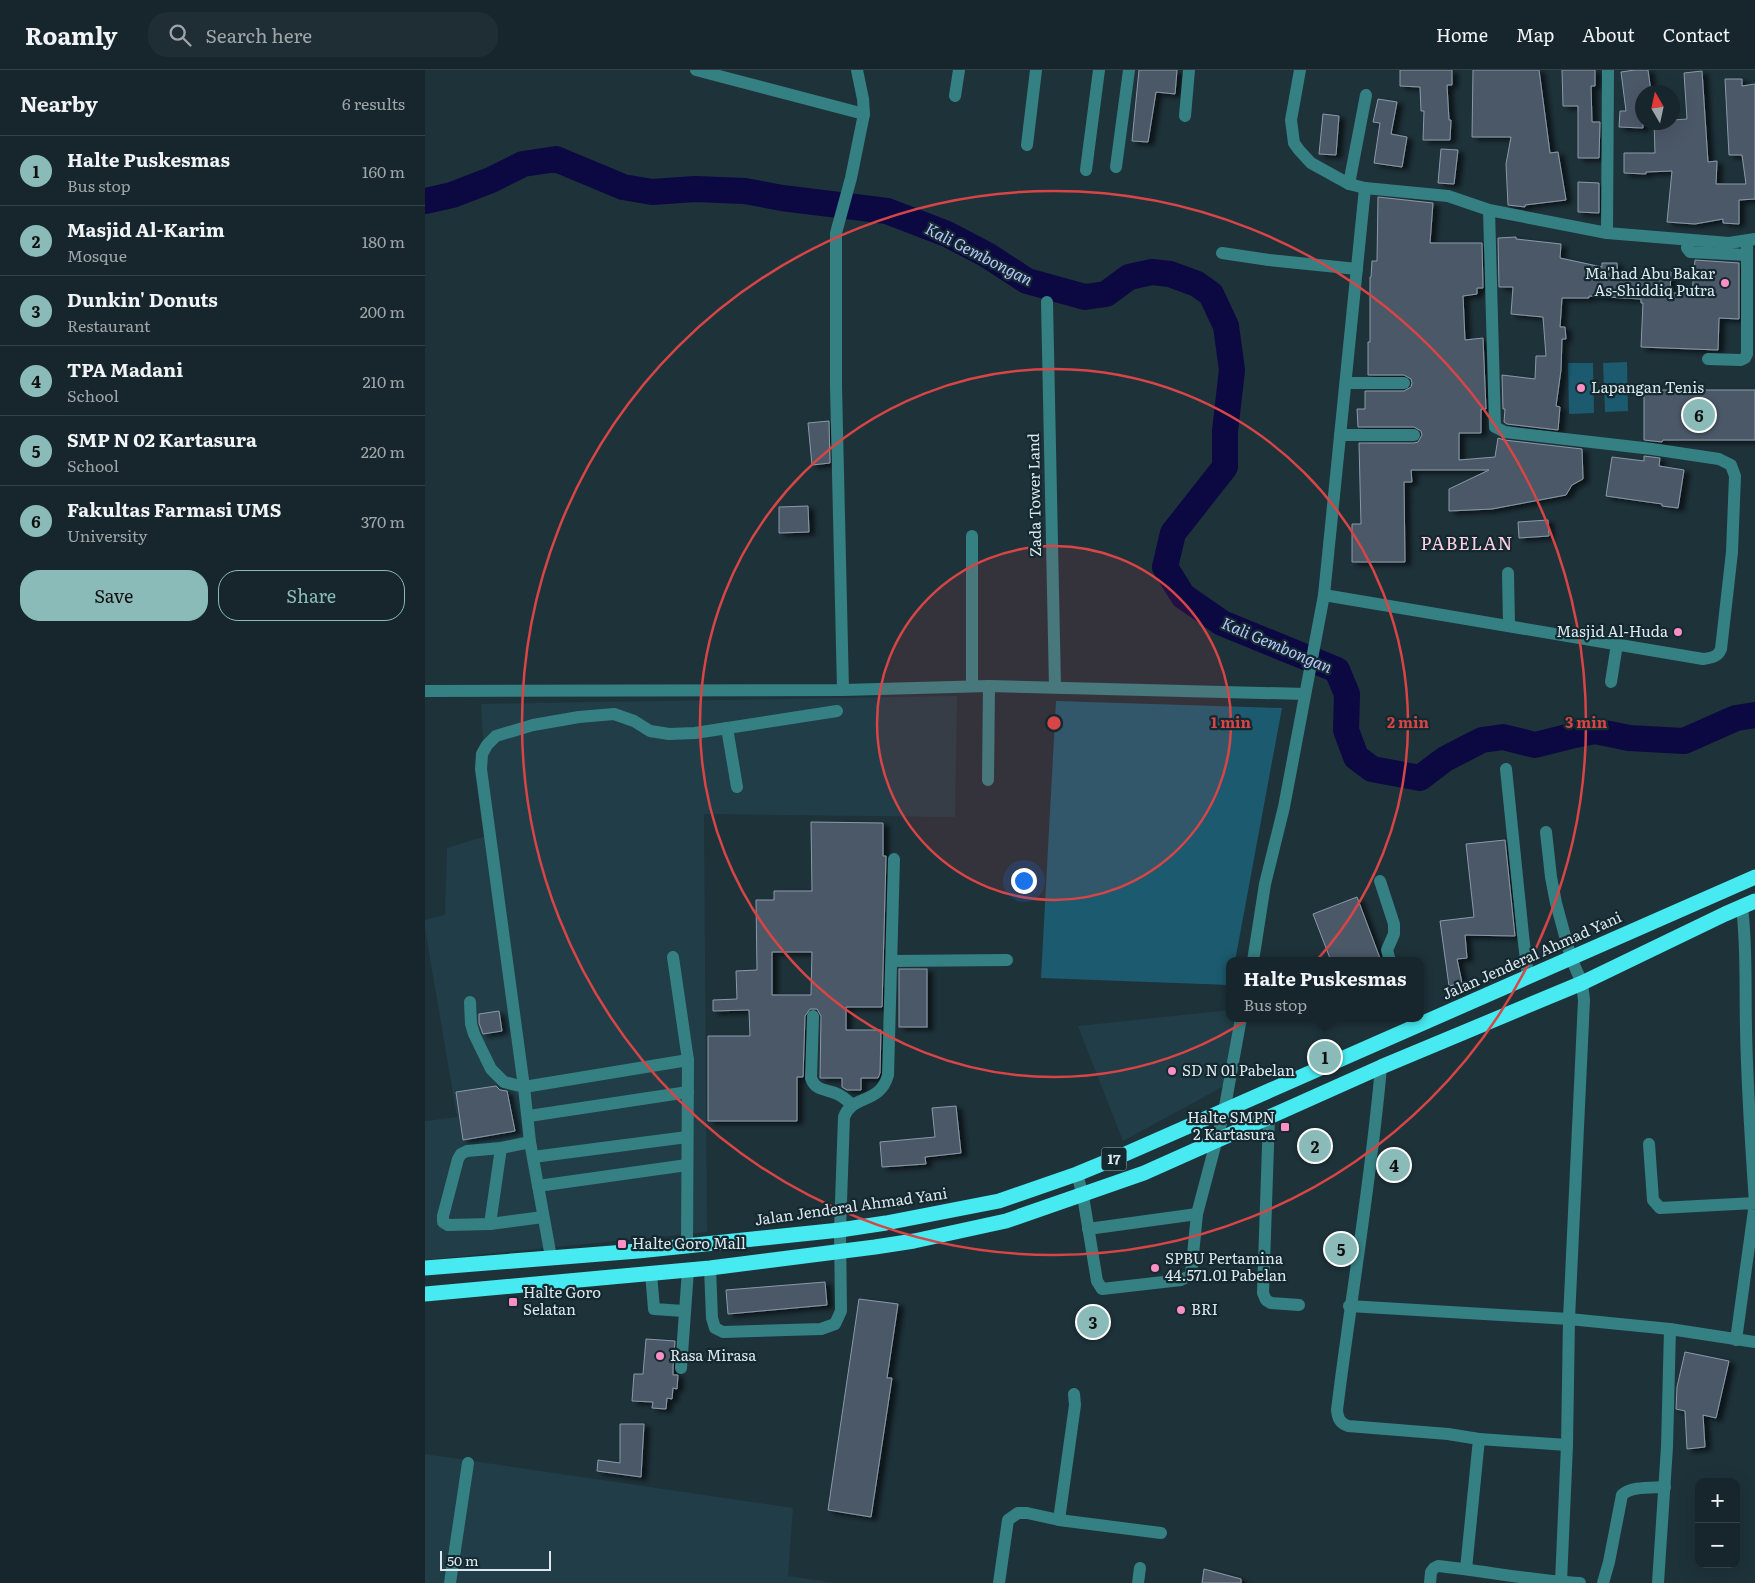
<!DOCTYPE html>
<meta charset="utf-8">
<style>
body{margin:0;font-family:Literata,serif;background:#1f2e34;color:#f1f3f6}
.controls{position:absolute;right:15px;bottom:15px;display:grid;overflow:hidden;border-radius:10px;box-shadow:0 5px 20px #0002}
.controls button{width:45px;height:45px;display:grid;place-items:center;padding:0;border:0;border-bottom:1px solid #354348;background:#16262c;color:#f1f3f6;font:25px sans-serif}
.compass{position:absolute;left:1210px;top:15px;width:45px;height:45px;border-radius:50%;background:#16262c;box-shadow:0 5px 20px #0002;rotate:351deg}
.scale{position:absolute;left:15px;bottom:12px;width:111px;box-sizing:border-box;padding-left:5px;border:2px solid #dce8ed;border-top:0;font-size:14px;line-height:18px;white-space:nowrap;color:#dce8ed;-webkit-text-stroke:4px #142830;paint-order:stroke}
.you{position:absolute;left:598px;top:810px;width:18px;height:18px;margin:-12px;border:4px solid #fff;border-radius:50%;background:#1a73e8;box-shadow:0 0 0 8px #1a73e833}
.badge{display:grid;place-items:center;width:32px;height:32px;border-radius:50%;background:#8bbbb9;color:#111;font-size:16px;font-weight:700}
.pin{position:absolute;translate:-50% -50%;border:2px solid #fff;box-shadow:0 1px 5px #0006}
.popup{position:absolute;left:801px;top:887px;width:198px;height:65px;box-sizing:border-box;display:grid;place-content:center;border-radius:10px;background:#16262c;filter:drop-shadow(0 1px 4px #0005);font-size:16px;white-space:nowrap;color:#9ea5a9}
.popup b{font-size:19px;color:#f1f3f6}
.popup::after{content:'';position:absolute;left:50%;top:100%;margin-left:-10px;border:10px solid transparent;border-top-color:#16262c}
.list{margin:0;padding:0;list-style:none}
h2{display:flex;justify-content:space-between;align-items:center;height:65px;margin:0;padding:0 20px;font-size:21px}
h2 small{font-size:16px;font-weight:400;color:#9ea5a9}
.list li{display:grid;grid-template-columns:32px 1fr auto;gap:15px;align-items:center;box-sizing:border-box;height:70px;padding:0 20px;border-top:1px solid #354348}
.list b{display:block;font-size:19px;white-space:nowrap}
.list p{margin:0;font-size:16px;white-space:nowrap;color:#9ea5a9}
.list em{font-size:16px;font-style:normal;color:#9ea5a9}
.actions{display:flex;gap:10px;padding:15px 20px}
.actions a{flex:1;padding:11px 0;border:1px solid #8bbbb9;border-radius:20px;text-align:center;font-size:18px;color:#8bbbb9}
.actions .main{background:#8bbbb9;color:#111}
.icon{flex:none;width:28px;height:28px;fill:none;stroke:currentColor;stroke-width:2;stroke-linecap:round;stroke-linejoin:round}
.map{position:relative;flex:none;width:1330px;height:1513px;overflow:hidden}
header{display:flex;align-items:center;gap:30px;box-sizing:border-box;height:70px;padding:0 25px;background:#16262c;border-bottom:1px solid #354348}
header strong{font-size:24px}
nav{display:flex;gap:28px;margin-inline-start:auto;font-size:18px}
.search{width:350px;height:45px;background:#1f2e34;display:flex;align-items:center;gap:12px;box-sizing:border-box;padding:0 18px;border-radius:20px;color:#9ea5a9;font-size:19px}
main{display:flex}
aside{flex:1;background:#16262c}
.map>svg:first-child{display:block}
.built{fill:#213d47}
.green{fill:#1c5a6f}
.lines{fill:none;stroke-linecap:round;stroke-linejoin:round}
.river{stroke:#0c0842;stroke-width:26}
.building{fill:#4b5867;stroke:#8a99a9;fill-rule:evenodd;filter:url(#shadow)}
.minor{stroke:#358083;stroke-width:12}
.highway{stroke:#46eaf0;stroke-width:15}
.ring{fill:none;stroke:#d74546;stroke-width:2.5}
.poi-dot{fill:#fc8fc3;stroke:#142830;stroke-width:2}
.labels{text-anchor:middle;stroke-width:4.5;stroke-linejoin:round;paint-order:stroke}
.shield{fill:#142830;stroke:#a0aeb4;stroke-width:1}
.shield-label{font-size:14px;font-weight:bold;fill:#dce8ed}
.poi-label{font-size:15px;fill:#dce8ed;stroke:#142830;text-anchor:start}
.street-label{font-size:15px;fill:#dce8ed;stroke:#142830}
.water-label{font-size:16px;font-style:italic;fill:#b8c5fd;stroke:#142830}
.quarter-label{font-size:18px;letter-spacing:1px;fill:#ffcfe4;stroke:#142830}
.centre{fill:#d74546;stroke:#142830;stroke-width:2.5}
.ring-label{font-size:15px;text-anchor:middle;font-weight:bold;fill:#d74546;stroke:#142830;stroke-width:4.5;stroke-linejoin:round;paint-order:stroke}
</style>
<header>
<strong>Roamly</strong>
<div class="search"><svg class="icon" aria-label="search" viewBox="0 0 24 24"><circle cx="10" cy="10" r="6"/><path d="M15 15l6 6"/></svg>Search here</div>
<nav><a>Home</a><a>Map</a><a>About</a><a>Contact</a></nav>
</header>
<main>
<aside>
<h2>Nearby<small>6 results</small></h2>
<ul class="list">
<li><span class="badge">1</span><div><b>Halte Puskesmas</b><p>Bus stop</p></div><em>160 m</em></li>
<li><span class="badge">2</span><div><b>Masjid Al-Karim</b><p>Mosque</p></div><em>180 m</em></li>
<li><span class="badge">3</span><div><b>Dunkin' Donuts</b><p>Restaurant</p></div><em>200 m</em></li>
<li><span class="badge">4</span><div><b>TPA Madani</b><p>School</p></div><em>210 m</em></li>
<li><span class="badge">5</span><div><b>SMP N 02 Kartasura</b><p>School</p></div><em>220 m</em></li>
<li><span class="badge">6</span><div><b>Fakultas Farmasi UMS</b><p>University</p></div><em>370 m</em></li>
</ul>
<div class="actions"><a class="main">Save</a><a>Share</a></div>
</aside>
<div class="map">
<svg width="1330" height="1513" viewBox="0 0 1330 1513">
<defs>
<filter id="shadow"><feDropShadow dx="5.5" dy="3" stdDeviation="2.5" flood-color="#0009"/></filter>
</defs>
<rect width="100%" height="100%" fill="#1e323a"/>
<g class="built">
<path d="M532,626L530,747L279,744L282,1162L0,1190V1051L32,1047L0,859V850L20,845L22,778L64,765L56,634Z"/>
<path d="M805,940V948H809L801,1015L698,1071L653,956Z"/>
<path d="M0,1384L368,1438L363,1506L410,1513H0Z"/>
</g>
<g class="green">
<path d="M1202,292L1203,341L1180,342L1178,293Z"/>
<path d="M1143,293H1168L1169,343L1144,344Z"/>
<path d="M631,631L857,638L810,891H805V915L616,908Z"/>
</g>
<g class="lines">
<path class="river" d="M0,131L27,125L66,110L98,94L131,89L198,117L227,122L270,119L320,121L357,128L462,141L522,164L562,185L602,211L660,227L681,224L704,207L727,202L745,204L772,214L786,224L801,256L807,300L800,361V397L748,463L740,497L758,526L797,553L912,600L922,624L921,660L931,687L947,699L995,708L1020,689L1057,670L1078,667L1110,675L1150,665L1170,661L1204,668L1259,671L1311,648L1330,645"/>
</g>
<g class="building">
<path d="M714,0H752L750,24L731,22L723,72L707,71Z"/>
<path d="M975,0H1027V15H1022L1024,50H1026L1025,70H998L999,41H996L995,17L975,16Z"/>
<path d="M1048,0H1114L1125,83L1133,82L1141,130L1100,135V137L1083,135L1081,94L1086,67H1047Z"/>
<path d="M1137,0H1170V16H1166L1167,52H1175L1174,88H1153V36H1138Z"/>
<path d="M1210,0H1223L1226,22H1218V58L1194,57L1195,41H1201L1196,2Z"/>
<path d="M1277,1L1283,92L1292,91L1291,114H1321L1317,85H1304L1300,9H1317V16L1330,14V129L1314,130V154L1298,153V149L1270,154L1242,152L1247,101L1221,102V104L1199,103V83H1230L1229,52H1248V50L1262,49L1259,3Z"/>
<path d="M953,29L972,32L966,64L982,67L977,97L949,93L955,53L948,52Z"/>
<path d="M898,44L914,46L911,85L894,84Z"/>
<path d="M1016,79L1033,80L1029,114L1013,113Z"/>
<path d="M1153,112L1174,113V143L1153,142Z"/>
<path d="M953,127L1008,133L1005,173H1057L1058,218H1052V224L1038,226L1040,270L1058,268L1061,339H1056V363H1034V390L1070,387L1073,368L1079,370L1157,379L1158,409L1147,415L1141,425L1067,439L1024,441V419L1064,400H986L987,412H979L980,492H927V454H936L934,373H989L993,372L997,365L996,361L989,357H933L932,339H940V321H979L986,317L987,313L986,309L979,305H943V272H945V207H946L947,191H952Z"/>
<path d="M1091,167V169L1136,174L1135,188L1177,197V193H1192L1193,206L1217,209V201L1246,202L1245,223H1267L1270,190L1314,193V249L1294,248L1293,280L1216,277L1218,233H1216V229L1164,226V228H1137L1135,257H1140L1141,269H1137L1136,300L1131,336L1135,337L1133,360L1082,354L1079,352L1080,339H1078L1077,305L1110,309L1111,286H1121L1118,247L1086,244L1088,217H1074L1073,168Z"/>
<path d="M1219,320H1330V370H1238L1237,372L1219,370Z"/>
<path d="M404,351L405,393L387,395L383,353Z"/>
<path d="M1219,386L1235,388L1234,396L1259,400L1253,438L1237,436V434L1181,426L1187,387L1219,391Z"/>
<path d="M383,436L384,462L354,463V437Z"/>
<path d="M1123,450L1124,466L1094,468L1093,452Z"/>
<path d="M386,752L458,753V786H461V787L457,937H421V960H456L455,1003L453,1008H436V1020H422L417,1017V1008H395L396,946L392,939H385L380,946L378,1007H372V1051H283V966H325L324,940L288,941V930L312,929L311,901L332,900L331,830H349V821H387ZM347,882H387L386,925H347Z"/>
<path d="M1080,770L1090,866L1040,865L1042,888L1032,889L1037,913L1024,916L1015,851L1049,847L1041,774Z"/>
<path d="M932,827L956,891H906L888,844Z"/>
<rect x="474" y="899" width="28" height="58"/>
<path d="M74,941L77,961L58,964L54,953V944Z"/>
<path d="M71,1016L75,1020L82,1021L90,1061L38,1070L31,1022Z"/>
<path d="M531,1036L536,1083L500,1087L501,1094L457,1097L455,1072L510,1067L507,1038Z"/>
<path d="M400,1212L402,1235L303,1244L301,1220Z"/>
<path d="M434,1229L473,1234L462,1308H467L446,1447L403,1440Z"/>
<path d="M221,1269L250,1271L248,1297V1305H253L252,1319L248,1318L247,1329L242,1328L241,1339L227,1338L228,1332L207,1331L209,1304H218Z"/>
<path d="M1260,1282L1304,1291L1291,1348L1278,1345L1280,1377L1262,1379L1260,1341L1251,1339L1252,1317Z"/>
<path d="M195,1354H219L216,1407L172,1401L173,1390L195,1393Z"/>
<path d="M779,1499L816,1509V1513H777Z"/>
</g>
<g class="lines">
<g class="minor">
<path d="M271,0L439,44"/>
<path d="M875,0L866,50L869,73L874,80L886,93L924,114L940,118L1023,126L1064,140L1182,163L1304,173L1330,169"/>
<path d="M530,26L534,0"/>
<path d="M760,46L764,0"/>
<path d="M602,75L611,0"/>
<path d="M691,97L704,0"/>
<path d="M661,100L674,0"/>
<path d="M924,114L941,25"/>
<path d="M1182,163L1183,0"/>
<path d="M1263,170L1262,178L1265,182L1322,185"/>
<path d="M797,183L844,190L932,199"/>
<path d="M622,232L630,617"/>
<path d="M1283,289L1316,290L1320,288L1322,284V171"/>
<path d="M921,313H979"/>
<path d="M915,365H989"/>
<path d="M1083,503L1084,555"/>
<path d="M899,525L1278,589C1286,588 1293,587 1296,579L1307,482L1310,406L1306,395L1294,389L1227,379L1080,362L1070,357L1064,140"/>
<path d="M1186,612L1192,574"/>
<path d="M547,616V466"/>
<path d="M418,620L411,316V163L426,108L439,44L438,29L432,0"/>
<path d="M0,621L418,620L564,616L880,624"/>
<path d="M302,658L312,717"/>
<path d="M1081,699L1098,865L1103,907"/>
<path d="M563,710L564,616"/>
<path d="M955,811L969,854V864L962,880L965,891"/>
<path d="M1317,837C1322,877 1320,918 1321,958C1322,1017 1326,1075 1330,1133"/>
<path d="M248,887L263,990L262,1176"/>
<path d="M467,891L582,890"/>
<path d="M828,891L840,814L859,737L899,525L940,118"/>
<path d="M45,932L46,954L49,964L66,999L79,1012L99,1017L105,1072L126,1187"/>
<path d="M388,946L386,1008C390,1020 399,1019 410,1023C416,1025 422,1030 427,1035"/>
<path d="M263,990L99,1017L56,699L57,684L62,675L71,666L108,655L154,647L189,644L209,651L225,661L244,664L270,663L412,641"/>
<path d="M956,997C946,1112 926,1226 912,1340C913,1349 915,1353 923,1356L1023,1364L1054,1369L1041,1499"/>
<path d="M104,1046L263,1022"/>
<path d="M844,1047L838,1223L841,1230L846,1233L874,1235"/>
<path d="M1224,1074L1228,1130L1235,1138L1330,1133L1311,1270"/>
<path d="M76,1078L65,1154L118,1147"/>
<path d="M108,1087L262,1067"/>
<path d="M652,1104L658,1126L672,1211L677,1219L756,1210L766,1205L772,1144L799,1042L816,948"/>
<path d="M113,1116L262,1095"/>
<path d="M65,1154L23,1155L18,1152V1146L33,1089L36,1084L42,1081L76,1078L105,1072"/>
<path d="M663,1159L772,1144"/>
<path d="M285,1198L287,1248L290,1258L298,1262L396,1259L410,1254L416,1241L415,1160L419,1047C427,1024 455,1035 463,1005L469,789"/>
<path d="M226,1203L229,1239L259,1241"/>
<path d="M924,1236L1144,1249L1159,930L1157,913L1146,888L1131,833L1126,807L1121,762"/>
<path d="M256,1298L263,1200"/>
<path d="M1054,1369L1142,1375"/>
<path d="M634,1450L650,1335L649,1324"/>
<path d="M1136,1512L1142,1375L1144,1249L1245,1259"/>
<path d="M25,1513L43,1393"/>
<path d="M574,1513L583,1450L593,1443H602L634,1450L736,1463"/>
<path d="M713,1513L715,1498"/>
<path d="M1005,1513L1006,1502L1009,1498L1013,1496C1061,1501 1107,1511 1155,1513"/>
<path d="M1178,1513L1184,1492L1197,1425C1206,1416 1227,1418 1240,1417"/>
<path d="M1233,1513L1242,1377L1245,1259L1330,1272"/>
</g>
<g class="highway">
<path d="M0,1198L213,1181L415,1160L461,1153L574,1131L652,1104L698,1085L1330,807"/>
<path d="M0,1224L285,1198L450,1177L489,1171L581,1151L719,1103L956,997L1157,913L1300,844L1330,831"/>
</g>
</g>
<circle cx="629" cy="653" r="177" fill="#d74546" fill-opacity=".12"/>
<g class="ring">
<circle cx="629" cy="653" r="177"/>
<circle cx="629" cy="653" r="354"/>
<circle cx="629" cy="653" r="532"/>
</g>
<g class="poi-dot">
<circle cx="1300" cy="213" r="5"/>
<circle cx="1156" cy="318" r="5"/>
<circle cx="1253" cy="562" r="5"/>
<circle cx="747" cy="1001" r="5"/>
<rect x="855" y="1052" width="10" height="10" rx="2.5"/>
<rect x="192" y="1169" width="10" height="10" rx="2.5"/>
<circle cx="730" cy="1198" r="5"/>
<rect x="83" y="1227" width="10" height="10" rx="2.5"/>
<circle cx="756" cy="1240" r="5"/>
<circle cx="235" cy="1286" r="5"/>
</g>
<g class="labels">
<rect class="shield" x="676.5" y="1077.5" width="25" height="23" rx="4"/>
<g class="shield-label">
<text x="689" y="1094">17</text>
</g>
<g class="poi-label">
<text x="1290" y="209" text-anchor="end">Ma'had Abu Bakar<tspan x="1290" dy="17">As-Shiddiq Putra</tspan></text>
<text x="1166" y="323">Lapangan Tenis</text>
<text x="1243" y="567" text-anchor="end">Masjid Al-Huda</text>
<text x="757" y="1006">SD N 01 Pabelan</text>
<text x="850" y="1053" text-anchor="end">Halte SMPN<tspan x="850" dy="17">2 Kartasura</tspan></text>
<text x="207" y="1179">Halte Goro Mall</text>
<text x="740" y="1194">SPBU Pertamina<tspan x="740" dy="17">44.571.01 Pabelan</tspan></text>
<text x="98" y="1228">Halte Goro<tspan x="98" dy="17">Selatan</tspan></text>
<text x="766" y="1245">BRI</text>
<text x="245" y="1291">Rasa Mirasa</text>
</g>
<g class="street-label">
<text transform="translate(610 425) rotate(-91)" y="5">Zada Tower Land</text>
<text transform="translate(1107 886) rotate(-24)" y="5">Jalan Jenderal Ahmad Yani</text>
<text transform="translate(426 1137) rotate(-8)" y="5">Jalan Jenderal Ahmad Yani</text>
</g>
<g class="water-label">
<text transform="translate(554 184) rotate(27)" y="6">Kali Gembongan</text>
<text transform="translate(852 575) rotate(23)" y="6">Kali Gembongan</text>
</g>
<g class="quarter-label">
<text x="1042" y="480">PABELAN</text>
</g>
</g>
<circle cx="629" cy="653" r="8" class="centre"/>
<g class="ring-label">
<text x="806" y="658">1 min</text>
<text x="983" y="658">2 min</text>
<text x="1161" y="658">3 min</text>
</g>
</svg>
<div class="controls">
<button>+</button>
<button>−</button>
</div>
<svg class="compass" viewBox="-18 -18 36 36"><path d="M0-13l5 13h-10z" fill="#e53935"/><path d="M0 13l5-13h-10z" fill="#9ea5a9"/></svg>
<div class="scale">50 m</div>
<div class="you"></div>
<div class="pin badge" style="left:900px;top:987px">1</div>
<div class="popup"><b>Halte Puskesmas</b>Bus stop</div>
<div class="pin badge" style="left:890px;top:1076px">2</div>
<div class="pin badge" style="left:668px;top:1252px">3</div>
<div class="pin badge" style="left:969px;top:1095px">4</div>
<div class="pin badge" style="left:916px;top:1179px">5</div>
<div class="pin badge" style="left:1274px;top:345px">6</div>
</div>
</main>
